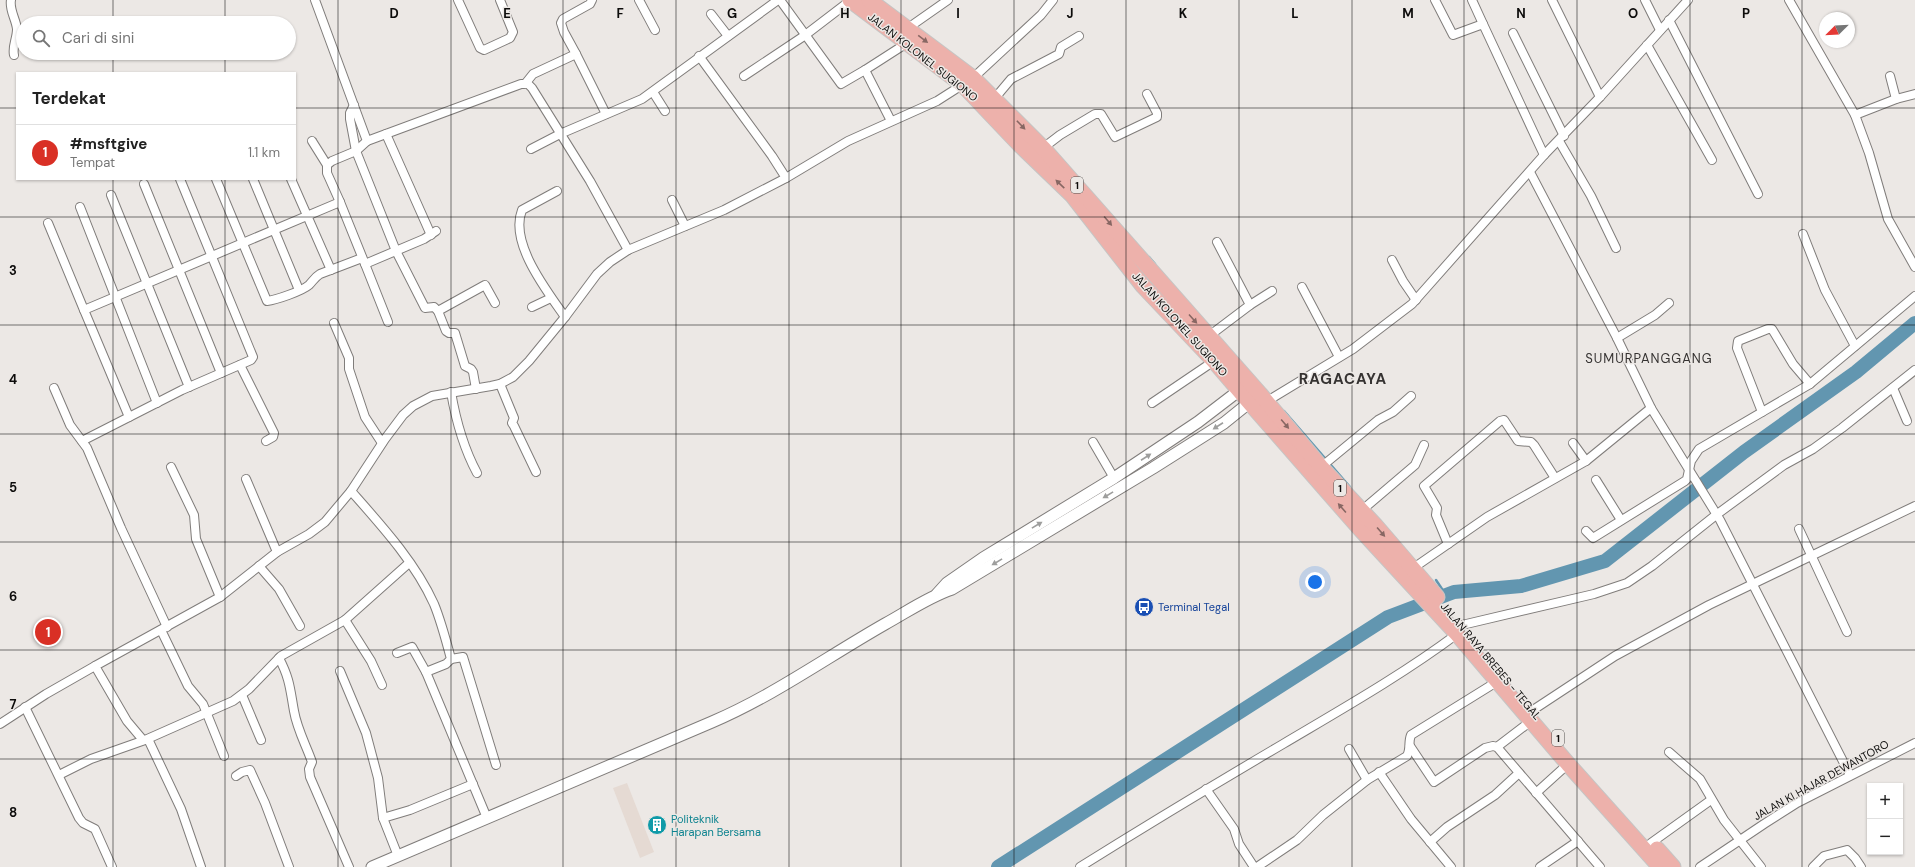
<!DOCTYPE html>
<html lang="id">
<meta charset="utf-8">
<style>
body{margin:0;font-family:"DM Sans",sans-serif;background:#f6f6f6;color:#222}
.controls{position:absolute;right:12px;bottom:12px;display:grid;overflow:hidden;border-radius:0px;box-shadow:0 1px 3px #0004}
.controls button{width:36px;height:36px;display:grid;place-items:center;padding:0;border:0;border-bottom:1px solid #e0e0e0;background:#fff;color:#222;font:20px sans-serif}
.compass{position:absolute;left:1819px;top:12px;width:36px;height:36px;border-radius:50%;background:#fff;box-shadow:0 1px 3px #0004;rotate:246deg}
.you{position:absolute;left:1315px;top:582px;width:14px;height:14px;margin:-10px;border:3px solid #fff;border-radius:50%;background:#1a73e8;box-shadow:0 0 0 6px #1a73e833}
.badge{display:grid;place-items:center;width:26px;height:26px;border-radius:50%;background:#d93025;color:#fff;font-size:13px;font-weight:700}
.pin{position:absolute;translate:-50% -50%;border:2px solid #fff;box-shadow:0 1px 4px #0006}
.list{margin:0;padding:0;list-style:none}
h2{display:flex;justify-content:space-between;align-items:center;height:52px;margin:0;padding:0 16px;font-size:17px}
h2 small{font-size:13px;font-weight:400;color:#767676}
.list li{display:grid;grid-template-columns:26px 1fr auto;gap:12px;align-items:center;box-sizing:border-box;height:56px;padding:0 16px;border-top:1px solid #e0e0e0}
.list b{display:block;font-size:15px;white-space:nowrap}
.list p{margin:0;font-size:13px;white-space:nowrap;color:#767676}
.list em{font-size:13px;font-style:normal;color:#767676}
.icon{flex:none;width:22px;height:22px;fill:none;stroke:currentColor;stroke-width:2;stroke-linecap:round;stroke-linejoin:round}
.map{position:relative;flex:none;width:1915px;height:867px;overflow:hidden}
.search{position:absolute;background:#fff;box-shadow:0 1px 3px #0004;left:16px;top:16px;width:280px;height:44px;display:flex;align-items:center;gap:10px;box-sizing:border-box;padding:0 14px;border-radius:22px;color:#767676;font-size:15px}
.panel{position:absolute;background:#fff;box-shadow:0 1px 3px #0004;left:16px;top:72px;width:280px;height:108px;border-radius:0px}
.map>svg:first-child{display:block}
.built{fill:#e5dad3}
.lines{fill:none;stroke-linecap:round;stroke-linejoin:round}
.stream{stroke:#6296b0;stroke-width:2.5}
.river{stroke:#6296b0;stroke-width:14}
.street-casing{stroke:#807d7b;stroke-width:10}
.secondary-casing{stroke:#807d7b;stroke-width:13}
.highway-casing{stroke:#c5c5c4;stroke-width:17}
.street{stroke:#fff;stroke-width:8}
.secondary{stroke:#fff;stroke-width:11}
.highway{stroke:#edb1ab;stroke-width:15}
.oneway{fill:#886763}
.oneway2{fill:#9e9e9d}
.grid{fill:none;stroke:#0d0c0b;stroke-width:1;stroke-opacity:0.55}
.labels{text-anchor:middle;stroke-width:3;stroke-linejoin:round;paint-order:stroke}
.shield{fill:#ece8e5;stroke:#504e4c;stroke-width:1}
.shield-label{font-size:10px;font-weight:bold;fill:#0d0c0b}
.street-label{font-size:11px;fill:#0d0c0b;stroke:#ece8e5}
.transit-label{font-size:11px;fill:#164399;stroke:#ece8e5;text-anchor:start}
.culture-label{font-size:11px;fill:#0d838f;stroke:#ece8e5;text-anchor:start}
.quarter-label{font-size:13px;letter-spacing:1px;fill:#363332;stroke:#ece8e5}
.district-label{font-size:15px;font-weight:bold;letter-spacing:1px;fill:#363332;stroke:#ece8e5}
.grid-label{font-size:13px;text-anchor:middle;font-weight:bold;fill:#0d0c0b;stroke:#ece8e5;stroke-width:3;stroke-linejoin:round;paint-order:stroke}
</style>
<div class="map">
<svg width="1915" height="867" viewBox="0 0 1915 867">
<rect width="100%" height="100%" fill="#ece8e5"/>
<path class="built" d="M627,783L654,852L640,858L613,788Z"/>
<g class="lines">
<g class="stream">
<path d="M1149,257L1155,264"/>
<path d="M1284,411L1350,487"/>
<path d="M1436,580L1446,595"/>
</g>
<path class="river" d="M998,867L1388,617L1454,592L1521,586L1605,561L1744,452L1856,372L1915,323"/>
<defs>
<g id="street">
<path d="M11,0C9,10 16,19 17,29C17,39 12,46 14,55"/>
<path d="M315,0L367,141L356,151L332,161L327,165V173L340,202"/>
<path d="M458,0L480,48L484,50L510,38L513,32L500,0"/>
<path d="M639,0L655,30"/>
<path d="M780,0L841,84L865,70L891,121"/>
<path d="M1435,0L1453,35L1483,24L1544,155"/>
<path d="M1472,0L1483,24"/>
<path d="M1552,0L1600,97"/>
<path d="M1645,0L1660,30"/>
<path d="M1789,0L1855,115L1869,153L1888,219L1915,267"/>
<path d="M711,14L728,36"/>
<path d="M1669,20L1758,194"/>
<path d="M908,28L948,0"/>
<path d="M1513,33L1564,136"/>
<path d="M1647,45L1712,160"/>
<path d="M576,54L606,114"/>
<path d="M699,56L772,156L786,178"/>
<path d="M865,70L907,43"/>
<path d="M744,76L804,36L851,0"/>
<path d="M1890,76L1896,99"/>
<path d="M525,84L533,74L576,54L564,32L561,23L563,19L590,4L592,0"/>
<path d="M653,92L665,111"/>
<path d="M995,98L1011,79L1059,54L1061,47L1079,36"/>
<path d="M354,105L350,113V119L356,151L396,251L425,308L434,307L438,311"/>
<path d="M1855,115L1896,99L1915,94"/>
<path d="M386,134L431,235"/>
<path d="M312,141L327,165"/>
<path d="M367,141L521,84H528L532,88L590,181L628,250"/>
<path d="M1559,141L1591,196L1616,248"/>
<path d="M1043,148L1060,135L1095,114H1101L1115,137L1157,117V113L1147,94"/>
<path d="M531,149L560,134L642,99L778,0"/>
<path d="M1530,172L1617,338L1651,408L1720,520L1850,775"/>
<path d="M216,179L267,301C276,300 302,291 309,285C313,281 315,277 320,274L362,258"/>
<path d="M253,179L299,290"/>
<path d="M291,179L331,270"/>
<path d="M144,184L221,373"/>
<path d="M557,191L522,210C509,243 547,291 565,317"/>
<path d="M111,195L189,387"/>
<path d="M672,200L685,226"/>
<path d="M80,207L157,403"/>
<path d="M48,223L84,310"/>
<path d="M1803,234L1825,290L1855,346"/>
<path d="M1392,260L1403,281L1416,300"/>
<path d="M365,264L388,322"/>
<path d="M1302,287L1339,357"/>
<path d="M1250,305L1272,291"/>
<path d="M532,307L551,298"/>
<path d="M334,323L349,358V369L365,417L382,443"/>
<path d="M1209,336L1250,305L1217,242"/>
<path d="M1617,338L1655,315L1669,303"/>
<path d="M240,365L274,433L273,437L266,441"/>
<path d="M500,384L514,418L512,423L514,426L536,472"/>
<path d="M54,388L70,425L87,448L121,528L167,627"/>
<path d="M1893,388L1907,421"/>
<path d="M476,389L473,372L471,369L465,366L455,333H449L446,331L438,311L485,285L495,303"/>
<path d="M451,392C456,421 463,447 477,473"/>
<path d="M1152,403L1214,361"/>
<path d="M1264,403L1353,349L1412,304L1544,155L1600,97L1688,0"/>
<path d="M1762,412L1737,348L1738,341L1768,329H1772L1793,364L1810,384"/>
<path d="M129,417L84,310L340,202L365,264L424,239L436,231"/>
<path d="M82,441L182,390L251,360L253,357L180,179"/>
<path d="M1093,442L1114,478"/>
<path d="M1573,443L1586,461"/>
<path d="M171,467L194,515L196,539L220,597"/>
<path d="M1321,467L1378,420L1393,412L1411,396"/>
<path d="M246,479L277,552"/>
<path d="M1596,480L1621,520"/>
<path d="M1361,511L1415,465L1424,445"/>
<path d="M1799,529L1847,632"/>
<path d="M1586,531L1593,538L1685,481L1687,479L1691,461L1699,449L1810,384L1915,296"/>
<path d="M1448,544L1436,515L1437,508L1424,486L1500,421L1504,420L1518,441L1531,442L1534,445L1555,478"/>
<path d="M259,566L279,589L300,626"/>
<path d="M1412,569L1487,517L1586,461L1651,408"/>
<path d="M345,620L371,661L382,685"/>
<path d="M1462,625L1594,594L1627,583L1652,566L1716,515L1784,465L1813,449L1842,428L1915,370"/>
<path d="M161,630L188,686L203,704L224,756"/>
<path d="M397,653L412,647L426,672"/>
<path d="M279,658C290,679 290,689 294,711C297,729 306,745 312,762L309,769L310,777L349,867"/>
<path d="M451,659L463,657L496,765"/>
<path d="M340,671L366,733L378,778L383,818L410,810L473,784"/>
<path d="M242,695L261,740"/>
<path d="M25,707L79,818L83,823L95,829L112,867"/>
<path d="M1533,710L1615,656L1709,605L1915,506"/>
<path d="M0,724L46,694L95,666"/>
<path d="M148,739L181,809L201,867"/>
<path d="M143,740L127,721L95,666L220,597L277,552L309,534L325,522L351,491"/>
<path d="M1410,746L1434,782L1485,748L1493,746L1497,747L1600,867"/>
<path d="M1497,747L1531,721"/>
<path d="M1349,749L1367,780"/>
<path d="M1669,752L1700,779L1724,820L1761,867"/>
<path d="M1379,772L1411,819L1451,867"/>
<path d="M59,775L91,759L145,740L233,701L249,689L281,656L345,620L409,563"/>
<path d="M236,776L242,772L250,770L265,803L289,867"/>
<path d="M1206,789L1234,829L1239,844L1254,867"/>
<path d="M1536,793L1568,764"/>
<path d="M383,818L398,856"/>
<path d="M487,818L426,672L446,664L451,659C446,640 441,621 434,604C415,562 381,525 351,491L385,439L403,415L413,406L432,396L491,386L500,384L513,377L529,361L565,317L597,274L610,262L628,250L724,210L786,178L848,141L937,101L973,78L1041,15L1053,0"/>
<path d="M1430,842L1447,827L1495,795L1519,773"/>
<path d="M1651,843L1711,800"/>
<path d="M1080,867C1147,825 1215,784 1283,744C1342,709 1402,675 1457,634"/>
<path d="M1257,867L1297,840L1323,815L1367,780L1407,756C1411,749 1408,742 1411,735L1498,681"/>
<path d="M1540,867L1578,841"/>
<path d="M1700,867L1764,824L1797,803L1915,743"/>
<path d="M1813,867L1824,856L1847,850L1855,858L1861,867"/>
</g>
<g id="secondary">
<path d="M937,594L947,583L983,558L1114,478L1198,422L1245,386"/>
<path d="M372,867L712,722C773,696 827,657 885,624C907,612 928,597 952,589L1153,468L1224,423L1255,398"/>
</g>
<g id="highway">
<path d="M850,0L963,85L1020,145L1072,195L1143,286L1214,361L1250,403L1361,530L1457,634L1568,764L1660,867"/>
<path d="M869,0L973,78L1043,148L1260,394L1321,467L1375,525L1437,597"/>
<path d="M1657,849L1673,867"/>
</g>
</defs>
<use href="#street" class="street-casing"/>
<use href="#secondary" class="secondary-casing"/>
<use href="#highway" class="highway-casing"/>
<use href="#street" class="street"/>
<use href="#secondary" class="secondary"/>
<use href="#highway" class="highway"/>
</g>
<defs><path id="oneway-solid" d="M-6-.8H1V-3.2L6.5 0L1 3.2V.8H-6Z"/></defs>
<g class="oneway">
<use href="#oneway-solid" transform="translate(923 39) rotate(37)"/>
<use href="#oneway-solid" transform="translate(1021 125) rotate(46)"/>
<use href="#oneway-solid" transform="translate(1060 184) rotate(-136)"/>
<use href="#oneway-solid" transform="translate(1108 221) rotate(50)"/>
<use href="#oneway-solid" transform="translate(1193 319) rotate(48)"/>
<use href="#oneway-solid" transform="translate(1285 424) rotate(50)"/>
<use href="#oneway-solid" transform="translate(1342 508) rotate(-131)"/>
<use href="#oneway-solid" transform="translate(1381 532) rotate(49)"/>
</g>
<g class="oneway2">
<use href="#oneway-solid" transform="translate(1218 426) rotate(147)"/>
<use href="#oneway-solid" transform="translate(1146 457) rotate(-33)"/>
<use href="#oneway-solid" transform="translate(1108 495) rotate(149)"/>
<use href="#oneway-solid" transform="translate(1037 525) rotate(-31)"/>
<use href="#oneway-solid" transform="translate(997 562) rotate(149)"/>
</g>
<path class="grid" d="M113,0V23M225,0V23M338,0V867M451,0V867M563,0V867M676,0V867M789,0V867M901,0V867M1014,0V867M1126,0V867M1239,0V867M1352,0V867M1464,0V867M1577,0V867M1690,0V867M1802,0V867M113,53V73M225,53V73M0,108H17M295,108H1915M113,179V867M225,179V867M0,217H1915M0,325H1915M0,434H1915M0,542H1915M0,650H1915M0,759H1915"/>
<defs>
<symbol id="bus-disc" viewBox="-11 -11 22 22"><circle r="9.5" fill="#1a4fb4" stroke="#ece8e5"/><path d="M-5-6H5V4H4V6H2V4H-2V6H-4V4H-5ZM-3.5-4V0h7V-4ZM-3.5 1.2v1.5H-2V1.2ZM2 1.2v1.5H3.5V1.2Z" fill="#fff"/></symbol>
<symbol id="building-disc" viewBox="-11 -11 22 22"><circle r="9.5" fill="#0f9aa8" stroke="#ece8e5"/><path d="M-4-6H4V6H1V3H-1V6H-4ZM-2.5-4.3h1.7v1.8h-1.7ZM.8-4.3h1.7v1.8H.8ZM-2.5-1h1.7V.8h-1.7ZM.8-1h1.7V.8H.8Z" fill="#fff"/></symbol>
</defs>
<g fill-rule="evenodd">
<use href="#bus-disc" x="1133" y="596" width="22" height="22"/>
<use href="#building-disc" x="646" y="814" width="22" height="22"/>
</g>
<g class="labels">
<g class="shield">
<rect x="1071" y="177" width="12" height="16" rx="3"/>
<rect x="1334" y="480" width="12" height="16" rx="3"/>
<rect x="1552" y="730" width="12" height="16" rx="3"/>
</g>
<g class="shield-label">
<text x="1077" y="189">1</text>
<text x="1340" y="492">1</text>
<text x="1558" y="742">1</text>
</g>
<g class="street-label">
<text transform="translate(923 57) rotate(38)" y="4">JALAN KOLONEL SUGIONO</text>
<text transform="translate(1180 324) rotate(48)" y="4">JALAN KOLONEL SUGIONO</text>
<text transform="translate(1491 661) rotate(50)" y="4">JALAN RAYA BREBES - TEGAL</text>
<text transform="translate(1821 780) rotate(-29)" y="4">JALAN KI HAJAR DEWANTORO</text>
</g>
<g class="transit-label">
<text x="1158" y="611">Terminal Tegal</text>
</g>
<g class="culture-label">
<text x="671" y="823">Politeknik<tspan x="671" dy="13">Harapan Bersama</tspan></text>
</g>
<g class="quarter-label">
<text x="1649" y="363">SUMURPANGGANG</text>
</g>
<g class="district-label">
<text x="1343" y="384">RAGACAYA</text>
</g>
</g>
<g class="grid-label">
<text x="394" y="18">D</text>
<text x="507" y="18">E</text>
<text x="620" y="18">F</text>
<text x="732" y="18">G</text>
<text x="845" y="18">H</text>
<text x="958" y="18">I</text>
<text x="1070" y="18">J</text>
<text x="1183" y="18">K</text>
<text x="1295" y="18">L</text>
<text x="1408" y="18">M</text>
<text x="1521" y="18">N</text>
<text x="1633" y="18">O</text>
<text x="1746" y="18">P</text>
<text x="13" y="275">3</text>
<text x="13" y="384">4</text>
<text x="13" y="492">5</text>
<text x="13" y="601">6</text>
<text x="13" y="709">7</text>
<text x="13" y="817">8</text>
</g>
</svg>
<div class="controls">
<button>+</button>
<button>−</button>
</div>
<svg class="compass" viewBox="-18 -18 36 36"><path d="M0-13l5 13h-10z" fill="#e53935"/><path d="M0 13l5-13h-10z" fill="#767676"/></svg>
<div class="you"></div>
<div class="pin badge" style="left:48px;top:632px">1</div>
<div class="search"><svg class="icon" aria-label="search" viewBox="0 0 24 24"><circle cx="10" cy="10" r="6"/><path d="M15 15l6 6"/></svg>Cari di sini</div>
<section class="panel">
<h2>Terdekat<small></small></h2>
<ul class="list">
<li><span class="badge">1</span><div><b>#msftgive</b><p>Tempat</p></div><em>1.1 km</em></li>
</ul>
</section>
</div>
